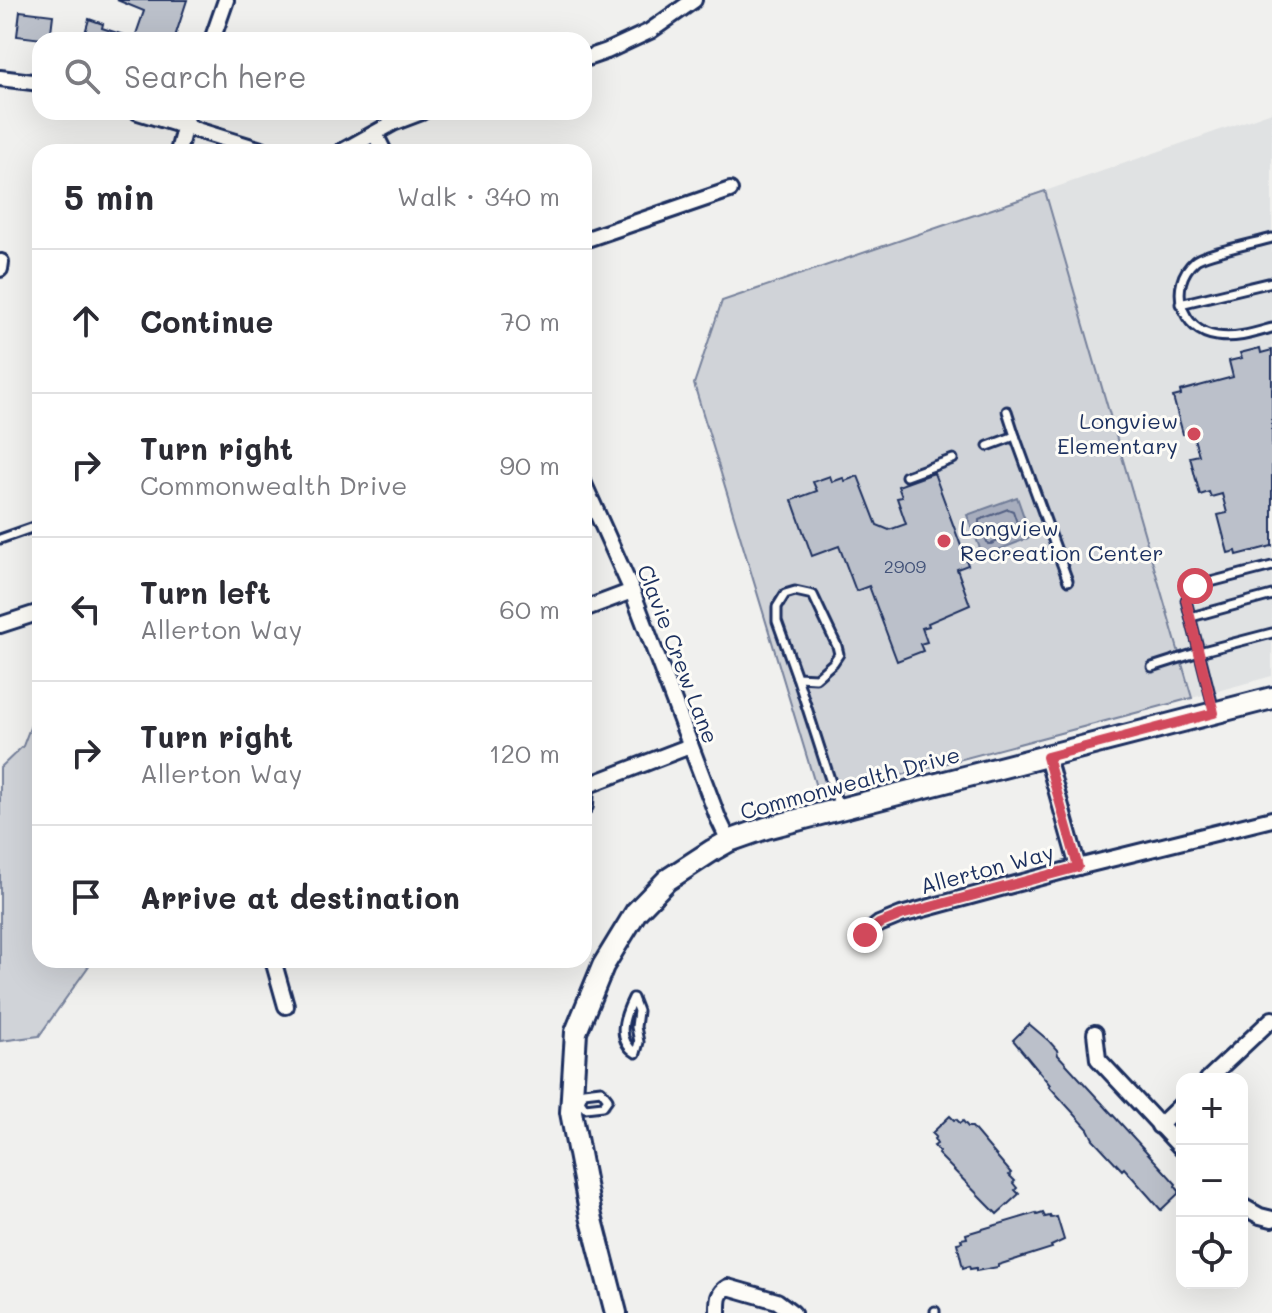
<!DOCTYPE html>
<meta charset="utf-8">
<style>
body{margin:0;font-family:Mali,sans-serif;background:#f7f7f7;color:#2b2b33}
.controls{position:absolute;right:24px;bottom:24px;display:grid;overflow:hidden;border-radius:16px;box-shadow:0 8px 32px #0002}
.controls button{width:72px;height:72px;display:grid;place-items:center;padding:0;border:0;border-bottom:2px solid #e1e1e2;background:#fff;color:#2b2b33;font:40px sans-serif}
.stop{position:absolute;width:24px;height:24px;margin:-18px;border:6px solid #d1495b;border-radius:50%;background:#fff}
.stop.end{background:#d1495b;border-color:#fff;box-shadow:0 2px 8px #0008}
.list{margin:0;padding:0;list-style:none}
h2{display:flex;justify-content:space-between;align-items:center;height:104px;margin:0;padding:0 32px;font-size:34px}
h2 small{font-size:26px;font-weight:400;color:#7c7c81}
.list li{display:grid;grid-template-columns:52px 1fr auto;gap:24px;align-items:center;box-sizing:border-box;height:144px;padding:0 32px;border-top:2px solid #e1e1e2}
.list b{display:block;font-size:30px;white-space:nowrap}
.list p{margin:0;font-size:26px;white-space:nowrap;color:#7c7c81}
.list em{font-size:26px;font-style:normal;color:#7c7c81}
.icon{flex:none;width:44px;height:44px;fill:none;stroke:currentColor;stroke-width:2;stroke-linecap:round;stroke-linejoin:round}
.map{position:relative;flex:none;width:1272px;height:1313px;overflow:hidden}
.search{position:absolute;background:#fff;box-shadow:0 8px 32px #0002;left:32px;top:32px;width:560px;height:88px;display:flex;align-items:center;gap:20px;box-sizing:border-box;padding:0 28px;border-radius:24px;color:#7c7c81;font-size:30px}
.panel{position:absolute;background:#fff;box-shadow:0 8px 32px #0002;left:32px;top:144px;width:560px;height:824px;border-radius:24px}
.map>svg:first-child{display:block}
.built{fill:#e0e2e3}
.green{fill:#d0d3d8;stroke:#76819b;stroke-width:2}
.water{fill:#a7adbd;stroke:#6f7b97;stroke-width:2}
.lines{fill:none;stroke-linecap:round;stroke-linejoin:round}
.shore{stroke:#536184;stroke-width:2}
.building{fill:#bbc0ca;stroke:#1b2f5e;stroke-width:2}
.lane-casing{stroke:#1b2f5e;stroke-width:13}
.street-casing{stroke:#1b2f5e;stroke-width:20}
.secondary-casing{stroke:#1b2f5e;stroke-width:26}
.lane{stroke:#fdfcf7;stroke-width:7}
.street{stroke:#fdfcf7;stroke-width:14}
.secondary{stroke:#fdfcf7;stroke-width:20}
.route{stroke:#d1495b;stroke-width:10}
.poi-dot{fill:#d1495b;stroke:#fdfcf7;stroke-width:3}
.labels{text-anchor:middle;stroke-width:6;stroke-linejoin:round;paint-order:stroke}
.number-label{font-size:18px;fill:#435379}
.poi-label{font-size:22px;fill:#1b2f5e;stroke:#fdfcf7;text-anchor:end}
.street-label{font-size:22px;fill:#1b2f5e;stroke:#fdfcf7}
</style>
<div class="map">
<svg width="1272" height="1313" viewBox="0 0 1272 1313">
<rect width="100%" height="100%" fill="#f0f0ee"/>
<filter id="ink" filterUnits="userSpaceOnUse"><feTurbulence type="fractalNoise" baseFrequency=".0125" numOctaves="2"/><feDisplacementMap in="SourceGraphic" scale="16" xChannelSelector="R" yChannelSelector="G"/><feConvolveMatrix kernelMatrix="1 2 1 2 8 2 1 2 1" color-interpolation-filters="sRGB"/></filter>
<g filter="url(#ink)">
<path class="built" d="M1272,112V676L1192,698L1045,191Z"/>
<g class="green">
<path d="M1045,191L1192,698L819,797L694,384L722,301Z"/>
<path d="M40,701V960H93L39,1036L0,1041V768L23,746Z"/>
</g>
<path class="water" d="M1017,497L1031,537L983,556L967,515Z"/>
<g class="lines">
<path class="shore" d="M1008,509L1013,511L1020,532L991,544H988L979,524V520Z"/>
</g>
<g class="building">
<path d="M117,0H187L174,40H134L144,11Z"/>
<path d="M20,11L53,15L50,40L17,36Z"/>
<path d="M89,19L103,24L102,28L133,38V40H83Z"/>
<path d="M1260,348L1261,353L1272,350V546L1237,555L1236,551L1228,553L1218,515L1227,513L1222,494L1211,497L1209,492L1200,495L1190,457L1199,455L1192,432L1183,434L1173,397L1181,395L1180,391L1233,377L1229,361L1242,358L1240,353Z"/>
<path d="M934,473L968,565L957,569L970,605L928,623L929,626L922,628L927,642L920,644L923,651L897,661L869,586L856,591L839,546L812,556L792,500L817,491L813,482L830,476L832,482L843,478L845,481L858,476L877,525L889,530L906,524L897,498L902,497L898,486Z"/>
<path d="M1029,1024L1049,1041L1057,1050L1058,1055L1176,1184L1175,1186L1180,1192L1161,1210L1124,1168L1122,1170L1093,1139L1088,1129L1049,1086L1050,1085L1013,1040Z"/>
<path d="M950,1116L954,1120L956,1119L960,1123L963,1121L968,1127H972L1011,1173L1009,1175L1015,1181L1013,1183L1017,1188L1015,1190L1019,1194L997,1214L938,1154L939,1152L934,1146L937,1144L934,1139L936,1137L932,1133Z"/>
<path d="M1036,1213L1037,1215L1043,1213L1045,1217L1050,1216L1051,1218L1057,1217L1064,1240L1051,1246L1052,1248L998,1265V1267L976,1271V1268L970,1269L969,1266L963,1268L957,1243L962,1242L961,1239L967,1238L966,1234Z"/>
</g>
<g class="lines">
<defs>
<g id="lane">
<path d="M1272,238C1259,242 1202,254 1195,261C1167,285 1181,332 1217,336C1236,339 1254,333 1272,328"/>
<path d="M1180,304L1272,282"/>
<path d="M1007,411L1015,436"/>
<path d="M988,446L1015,436L1068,581"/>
<path d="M906,476L953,459"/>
<path d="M0,539L40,525"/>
<path d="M795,591L813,595L837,646L839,654L833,663L816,678L797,677L777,621V607L785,594Z"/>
<path d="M1191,617L1272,595"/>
<path d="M1152,667L1199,652L1272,633"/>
<path d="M797,677L839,807"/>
<path d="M1214,710L1186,600L1195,586L1272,566"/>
<path d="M633,998L638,1011L636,1027L639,1042L636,1053C615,1040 624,1016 633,998Z"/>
<path d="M574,1102L580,1101L585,1108L603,1106L608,1099L601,1090L584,1092L580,1101"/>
<path d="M935,1311V1313"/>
</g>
<g id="street">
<path d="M212,40L226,0"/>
<path d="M584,59L607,51L650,31L694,0"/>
<path d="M0,78L40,83"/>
<path d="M138,112L268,152"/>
<path d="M375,134L384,152"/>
<path d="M178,152L188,112"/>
<path d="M341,152L393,123L422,112"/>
<path d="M584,240L730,190"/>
<path d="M0,269L1,262"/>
<path d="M584,484L632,591L718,818L729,841"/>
<path d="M584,609L632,591"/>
<path d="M0,625L40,612"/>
<path d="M1047,757L1078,867"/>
<path d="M585,806L586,786L690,746"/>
<path d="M865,935L879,924L901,915L1078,867L1272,819"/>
<path d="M273,960L286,1006"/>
<path d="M1095,1033L1098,1059L1182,1149"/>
<path d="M1208,1079L1272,1019"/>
<path d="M1159,1126L1182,1104"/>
<path d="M1242,1206L1260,1216L1272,1219"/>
<path d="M718,1313C718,1301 717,1293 728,1287L777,1301L793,1313"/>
</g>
<path id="secondary" d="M616,1313L591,1216L571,1112L576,1032L603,966L636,912L667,880L713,850L729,841L766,828L1272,698"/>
</defs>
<use href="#lane" class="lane-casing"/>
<use href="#street" class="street-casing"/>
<use href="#secondary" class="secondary-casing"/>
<use href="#lane" class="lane"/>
<use href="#street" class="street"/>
<use href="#secondary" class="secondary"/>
</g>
</g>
<g class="lines" filter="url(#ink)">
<path class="route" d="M865,935L879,924L901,915L1078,867L1047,757L1214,713L1186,600L1195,586"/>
</g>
<g class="poi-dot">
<circle cx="1194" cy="434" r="8"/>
<circle cx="944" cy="541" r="8"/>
</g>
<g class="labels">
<g class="number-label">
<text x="905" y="573">2909</text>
</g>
<g class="poi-label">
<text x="1178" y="429">Longview<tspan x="1178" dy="25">Elementary</tspan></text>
<text x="960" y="536" text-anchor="start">Longview<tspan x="960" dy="25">Recreation Center</tspan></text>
</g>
<g class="street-label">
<text transform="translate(678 654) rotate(69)" y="8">Clavie Crew Lane</text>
<text transform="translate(850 783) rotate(-15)" y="8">Commonwealth Drive</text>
<text transform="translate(987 869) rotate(-15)" y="8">Allerton Way</text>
</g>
</g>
</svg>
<div class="controls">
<button>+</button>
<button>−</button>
<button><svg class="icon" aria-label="locate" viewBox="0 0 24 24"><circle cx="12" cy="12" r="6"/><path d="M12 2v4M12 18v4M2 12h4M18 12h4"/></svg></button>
</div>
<div class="stop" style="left:1195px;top:586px"></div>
<div class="stop end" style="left:865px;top:935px"></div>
<div class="search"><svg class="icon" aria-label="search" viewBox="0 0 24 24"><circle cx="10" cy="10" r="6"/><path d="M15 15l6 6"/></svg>Search here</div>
<section class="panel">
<h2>5 min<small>Walk · 340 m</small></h2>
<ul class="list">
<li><svg class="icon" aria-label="ahead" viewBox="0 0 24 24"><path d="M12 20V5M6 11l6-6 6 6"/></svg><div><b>Continue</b></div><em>70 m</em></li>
<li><svg class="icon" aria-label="right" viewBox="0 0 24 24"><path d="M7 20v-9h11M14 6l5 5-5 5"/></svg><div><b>Turn right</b><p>Commonwealth Drive</p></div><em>90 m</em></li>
<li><svg class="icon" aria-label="left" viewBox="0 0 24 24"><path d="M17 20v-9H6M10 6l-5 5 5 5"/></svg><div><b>Turn left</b><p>Allerton Way</p></div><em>60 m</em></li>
<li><svg class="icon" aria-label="right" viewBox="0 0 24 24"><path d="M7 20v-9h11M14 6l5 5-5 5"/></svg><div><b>Turn right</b><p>Allerton Way</p></div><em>120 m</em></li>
<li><svg class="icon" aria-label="arrive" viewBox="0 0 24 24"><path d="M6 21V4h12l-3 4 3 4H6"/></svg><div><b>Arrive at destination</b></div></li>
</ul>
</section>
</div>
